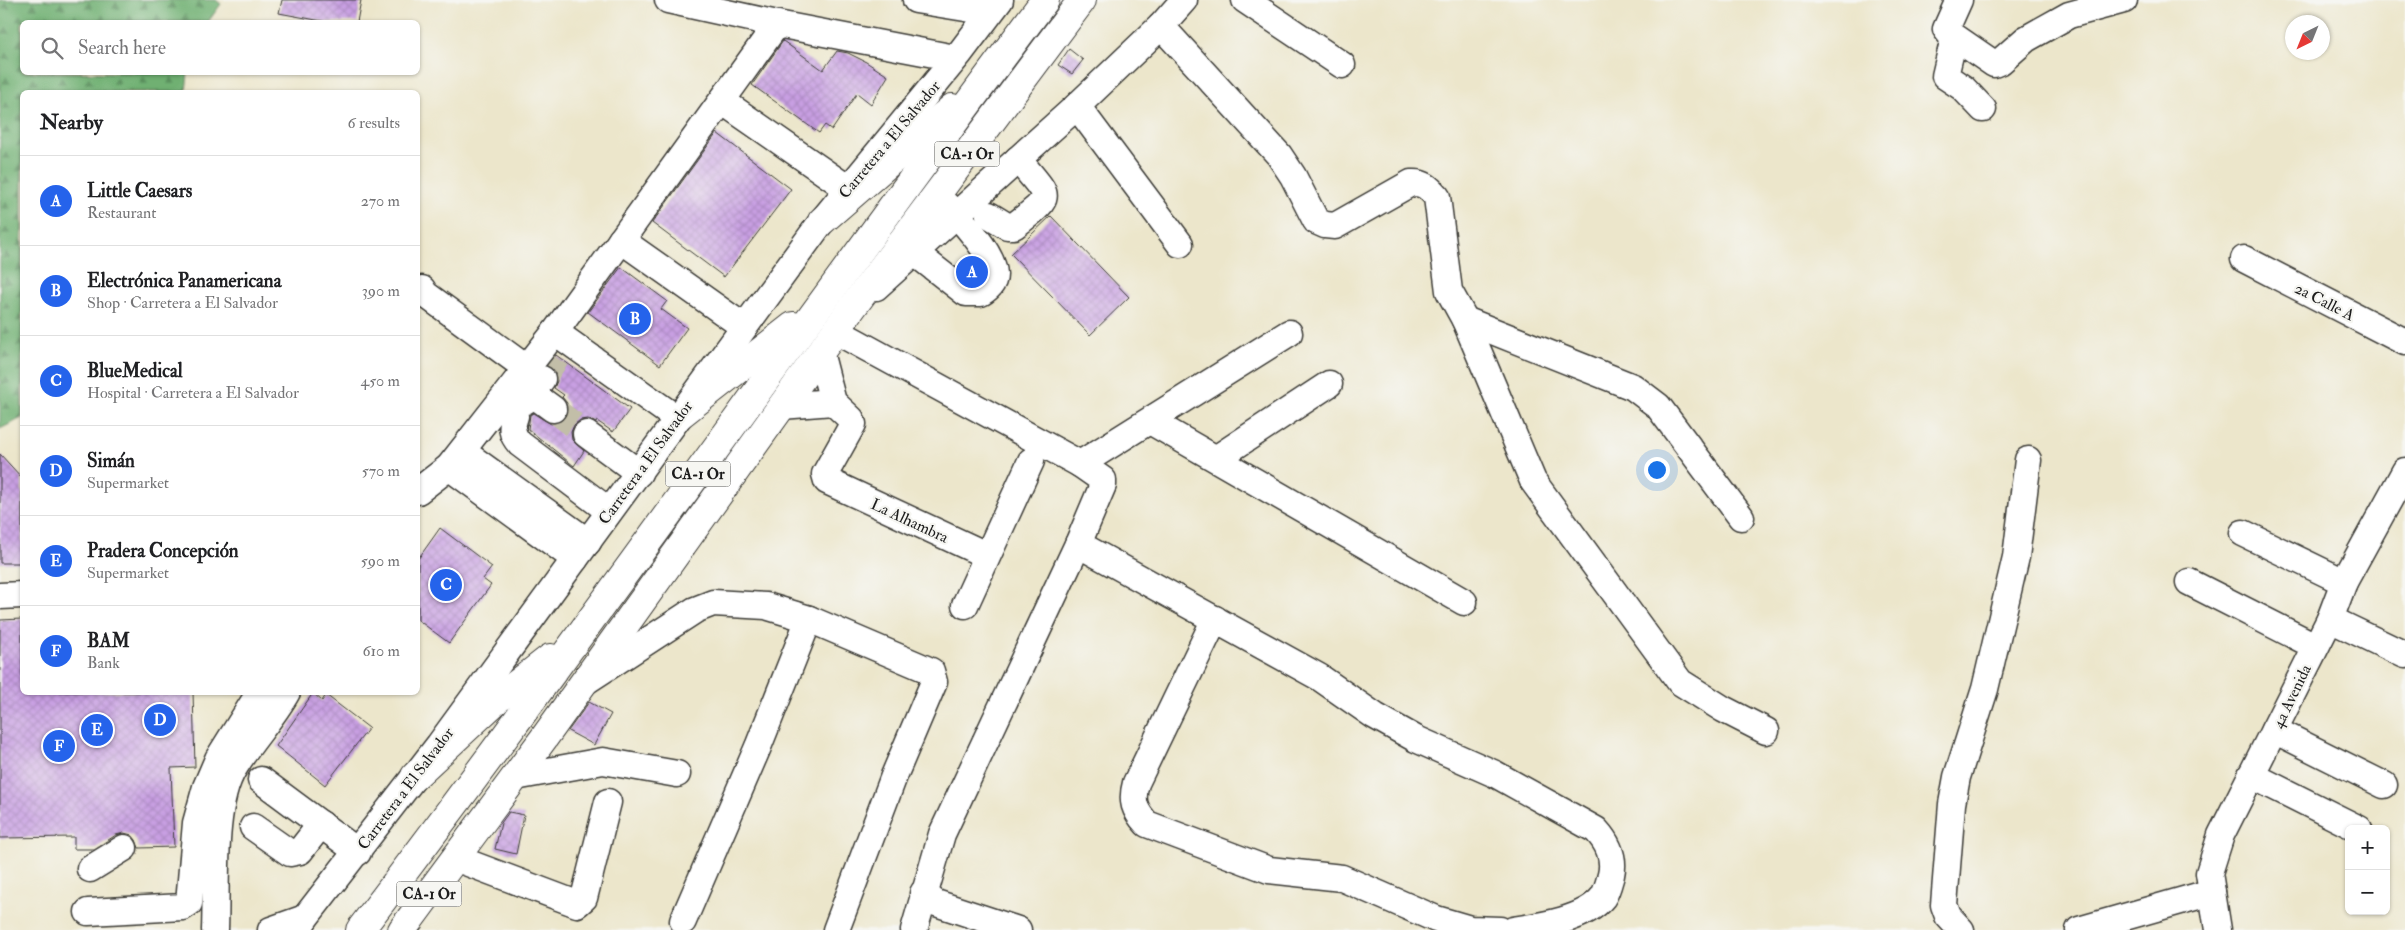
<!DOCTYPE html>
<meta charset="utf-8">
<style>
body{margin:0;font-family:"IM FELL Double Pica",serif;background:#f6f6f6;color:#202124}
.controls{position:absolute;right:15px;bottom:15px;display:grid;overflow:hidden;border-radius:8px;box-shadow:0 1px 4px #0004}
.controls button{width:45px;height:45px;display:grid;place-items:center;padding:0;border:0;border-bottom:1px solid #e0e0e0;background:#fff;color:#202124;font:25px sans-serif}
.compass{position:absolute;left:2285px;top:15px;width:45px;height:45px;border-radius:50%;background:#fff;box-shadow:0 1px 4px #0004;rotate:223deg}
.you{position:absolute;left:1656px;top:469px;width:18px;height:18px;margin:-12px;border:4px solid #fff;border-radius:50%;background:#1a73e8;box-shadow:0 0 0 8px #1a73e833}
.badge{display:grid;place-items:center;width:32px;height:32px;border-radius:50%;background:#2563eb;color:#fff;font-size:16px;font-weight:700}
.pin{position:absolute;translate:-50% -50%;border:2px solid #fff;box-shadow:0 1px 5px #0006}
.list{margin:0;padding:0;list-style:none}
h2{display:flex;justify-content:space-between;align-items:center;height:65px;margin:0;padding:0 20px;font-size:21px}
h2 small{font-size:16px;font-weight:400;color:#757577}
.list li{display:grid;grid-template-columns:32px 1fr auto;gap:15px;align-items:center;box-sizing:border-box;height:90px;padding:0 20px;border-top:1px solid #e0e0e0}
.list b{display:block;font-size:19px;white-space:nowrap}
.list p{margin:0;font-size:16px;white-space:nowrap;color:#757577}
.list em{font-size:16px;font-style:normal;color:#757577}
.icon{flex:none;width:28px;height:28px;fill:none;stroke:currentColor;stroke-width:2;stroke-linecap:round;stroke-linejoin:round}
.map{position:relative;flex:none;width:2405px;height:930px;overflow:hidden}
.search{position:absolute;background:#fff;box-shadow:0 1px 4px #0004;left:20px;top:20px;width:400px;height:55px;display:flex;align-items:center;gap:12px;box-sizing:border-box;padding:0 18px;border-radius:8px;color:#757577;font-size:19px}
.panel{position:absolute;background:#fff;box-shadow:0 1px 4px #0004;left:20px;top:90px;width:400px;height:605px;border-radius:8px}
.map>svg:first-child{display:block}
.forest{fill:url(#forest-firs);stroke:#466647}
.building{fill:url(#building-cross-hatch)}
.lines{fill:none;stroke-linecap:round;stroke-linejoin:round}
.minor-tunnel{stroke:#c2bea8;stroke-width:26;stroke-dasharray:26 13;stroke-linecap:butt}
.minor-casing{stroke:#3b3a36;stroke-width:29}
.highway-casing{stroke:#3b3a36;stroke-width:30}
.minor{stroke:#fff;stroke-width:26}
.highway{stroke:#fff;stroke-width:28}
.labels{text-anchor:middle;stroke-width:4.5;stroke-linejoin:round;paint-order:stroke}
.shield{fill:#f6f6f2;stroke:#5d5d5c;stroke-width:1}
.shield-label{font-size:15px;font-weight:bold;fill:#1c1c1c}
.street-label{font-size:16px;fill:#1c1c1c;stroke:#f6f6f2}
</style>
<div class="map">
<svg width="2405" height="930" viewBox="0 0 2405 930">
<defs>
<pattern id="forest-firs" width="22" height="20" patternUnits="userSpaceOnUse" patternTransform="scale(1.25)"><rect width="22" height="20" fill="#6fb072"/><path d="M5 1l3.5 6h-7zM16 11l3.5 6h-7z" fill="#5a8e5d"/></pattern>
<pattern id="building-cross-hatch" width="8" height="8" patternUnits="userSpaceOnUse" patternTransform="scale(1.25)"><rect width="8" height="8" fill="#c89fe2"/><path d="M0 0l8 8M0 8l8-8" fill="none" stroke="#ab88c1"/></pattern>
</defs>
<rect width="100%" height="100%" fill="#f6f6f2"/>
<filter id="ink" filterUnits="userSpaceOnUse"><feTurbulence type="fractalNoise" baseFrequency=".02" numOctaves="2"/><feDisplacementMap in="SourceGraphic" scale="10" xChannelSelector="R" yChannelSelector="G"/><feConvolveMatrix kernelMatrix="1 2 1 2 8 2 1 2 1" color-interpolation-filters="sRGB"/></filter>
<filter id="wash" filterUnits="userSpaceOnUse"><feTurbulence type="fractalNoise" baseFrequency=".0096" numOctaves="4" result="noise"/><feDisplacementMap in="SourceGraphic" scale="20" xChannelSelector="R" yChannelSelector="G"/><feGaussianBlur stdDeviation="1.12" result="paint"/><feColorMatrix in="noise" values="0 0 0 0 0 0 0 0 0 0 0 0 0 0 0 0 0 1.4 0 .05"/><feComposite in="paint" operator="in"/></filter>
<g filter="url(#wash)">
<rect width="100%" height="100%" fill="#ece6cb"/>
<path class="forest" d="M0,0H216L221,4L208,22H22V72L188,73L186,92H22V418L0,429Z"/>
<g id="blocks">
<g class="building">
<path d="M282,0H361L357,22H327L279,13Z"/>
<path d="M783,41L823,70L837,51L848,53L866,62L888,76L871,104L857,93L832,130L825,125L819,133L752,85Z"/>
<path d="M1069,49L1083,60L1072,74L1058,65Z"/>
<path d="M717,133L791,189L724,277L652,223Z"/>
<path d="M1051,216L1129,297L1090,335L1011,254Z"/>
<path d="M621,267L667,301L661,309L687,328L660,365L588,312Z"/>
<path d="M556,355L630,409L613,432L597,421L596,423L588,419L580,420L574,425L571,432L572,440L584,451L574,466L528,429L530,415L533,413L551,424L559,423L565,417L568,411L567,403L562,397L564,395L554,388L557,381L556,374L548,366Z"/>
<path d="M0,454L22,478V563H0Z"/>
<path d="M440,528L492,567L483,579L491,585L449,643L418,620V559Z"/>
<path d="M22,619V692H193L195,767L171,768L174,847L139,848L136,840L132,835L124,833L116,835L94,849H74V837L0,838V620Z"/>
<path d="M313,693L322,701L326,695L369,728L325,785L276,746Z"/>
<path d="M589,702L611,714L594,745L568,731Z"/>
<path d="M509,812L524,815L516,854L495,849L501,823Z"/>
</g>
</g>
</g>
<g filter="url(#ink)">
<use href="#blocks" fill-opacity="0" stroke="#3b3a36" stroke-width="1"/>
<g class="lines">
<g class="minor-tunnel">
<path d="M542,379L558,356"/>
<path d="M553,409L586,434"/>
</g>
<defs>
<g id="minor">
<path d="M668,0L777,24L955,58"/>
<path d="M916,0L990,12"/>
<path d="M1245,0L1342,65"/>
<path d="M1959,0L1946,29L1949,33L1994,64L2001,61L2026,39L2069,15L2124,0"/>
<path d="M1161,26L1279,155L1293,176L1316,221L1325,225L1335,226L1411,183C1424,182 1429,188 1437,197L1449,291L1465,320L1533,481L1680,682L1723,709L1766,731"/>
<path d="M1954,38L1945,76L1963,88L1983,109"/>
<path d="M722,101L847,188"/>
<path d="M1077,106L1180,244"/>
<path d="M989,215L1007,226H1014C1057,193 1049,199 1018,159"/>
<path d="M621,240L744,327"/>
<path d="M915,253L966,293H981C987,289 994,284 994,275C995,255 959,216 944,203"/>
<path d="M2244,259L2405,342"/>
<path d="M876,287L1077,106L1161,26L1184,0"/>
<path d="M422,289L425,294L526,368"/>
<path d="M1465,320L1633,387L1658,406L1741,517"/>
<path d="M836,331L1080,464L1103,480V485L1078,544L942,834L914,930"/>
<path d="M555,332L676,418"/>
<path d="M820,352L833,402L851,419L853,424L825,474L827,481L986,555"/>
<path d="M531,393L553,409"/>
<path d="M525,401L542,379"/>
<path d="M781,406L833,402"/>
<path d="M515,416C511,428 511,434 520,444L609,511"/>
<path d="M1150,421L1464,602"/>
<path d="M586,434L639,473"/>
<path d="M462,451L588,542"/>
<path d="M1217,458L1329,384"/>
<path d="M1080,464L1289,333"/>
<path d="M449,467L575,559"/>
<path d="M418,491L449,467L555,332L777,24"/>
<path d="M2243,533L2344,582"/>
<path d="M1078,544L1319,677L1375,716L1416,739L1495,774L1596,830C1608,843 1615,857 1611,875C1609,882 1607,891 1603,897C1585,920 1540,926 1513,930"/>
<path d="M2189,582L2315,646"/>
<path d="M0,596L22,595"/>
<path d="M965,605L1031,461"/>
<path d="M1215,619L1136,783C1131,801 1134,810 1147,824L1269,870L1342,878L1436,919L1470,929L1500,930"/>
<path d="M2330,619L2405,655"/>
<path d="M586,681L695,610L713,603L766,606L809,619L931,671L934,682L894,776L836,930"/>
<path d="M2274,730L2384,785"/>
<path d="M2251,775L2359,829"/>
<path d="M515,777L603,761L677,774"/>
<path d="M261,780L358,852"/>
<path d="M253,827L290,853L300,851L321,824"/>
<path d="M455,858L577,904L584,898L608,802"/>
<path d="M90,869L124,848"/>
<path d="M923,893L936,903L1018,930"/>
<path d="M88,912L183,907L189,903L196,823L206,787L218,759L260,692"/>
<path d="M683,921L758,747L809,619"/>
<path d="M215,930C217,885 211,805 234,768C250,741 272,719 287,692"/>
<path d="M271,930L305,918"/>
<path d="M298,930L305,918L439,745L822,221L960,53L1000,0"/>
<path d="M1961,930L1948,916L1944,905L1952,804L1957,777L1985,689L2016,557L2028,460"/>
<path d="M2079,930L2212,892"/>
<path d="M2218,930L2209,873L2221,835L2330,619L2344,582L2405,471"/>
</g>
<g id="highway">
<path d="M822,221L952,108"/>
<path d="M676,418L793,326"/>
<path d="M415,776L500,697L550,658"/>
<path d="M360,930C593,624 814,308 1045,0"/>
<path d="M402,930L544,738L852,308L1082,0"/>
</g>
</defs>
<use href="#minor" class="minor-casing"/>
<use href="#highway" class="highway-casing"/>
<use href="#minor" class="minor"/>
<use href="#highway" class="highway"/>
</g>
</g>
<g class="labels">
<g class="shield">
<rect x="934.5" y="141.5" width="65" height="25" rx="4"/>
<rect x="665.5" y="461.5" width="65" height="25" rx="4"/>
<rect x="396.5" y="881.5" width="65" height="25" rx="4"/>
</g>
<g class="shield-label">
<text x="967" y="159">CA-1 Or</text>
<text x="698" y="479">CA-1 Or</text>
<text x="429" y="899">CA-1 Or</text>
</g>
<g class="street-label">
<text transform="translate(889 139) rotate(-50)" y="6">Carretera a El Salvador</text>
<text transform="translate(2325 301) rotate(27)" y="6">2a Calle A</text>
<text transform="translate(645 462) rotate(-54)" y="6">Carretera a El Salvador</text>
<text transform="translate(910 520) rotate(25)" y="6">La Alhambra</text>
<text transform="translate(2291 696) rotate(-64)" y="6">4a Avenida</text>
<text transform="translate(405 788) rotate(-53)" y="6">Carretera a El Salvador</text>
</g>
</g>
</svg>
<div class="controls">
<button>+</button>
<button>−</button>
</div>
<svg class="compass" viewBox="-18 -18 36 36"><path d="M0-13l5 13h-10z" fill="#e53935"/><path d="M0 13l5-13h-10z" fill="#757577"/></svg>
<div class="you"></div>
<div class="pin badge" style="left:972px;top:272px">A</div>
<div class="pin badge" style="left:635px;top:319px">B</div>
<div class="pin badge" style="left:446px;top:585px">C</div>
<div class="pin badge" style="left:160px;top:720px">D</div>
<div class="pin badge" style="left:97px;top:730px">E</div>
<div class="pin badge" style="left:59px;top:746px">F</div>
<div class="search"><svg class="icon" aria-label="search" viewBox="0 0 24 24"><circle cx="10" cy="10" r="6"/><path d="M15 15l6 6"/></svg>Search here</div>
<section class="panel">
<h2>Nearby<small>6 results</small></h2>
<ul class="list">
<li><span class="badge">A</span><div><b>Little Caesars</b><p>Restaurant</p></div><em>270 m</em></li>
<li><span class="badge">B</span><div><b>Electrónica Panamericana</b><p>Shop · Carretera a El Salvador</p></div><em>390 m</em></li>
<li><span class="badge">C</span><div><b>BlueMedical</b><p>Hospital · Carretera a El Salvador</p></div><em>450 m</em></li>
<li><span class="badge">D</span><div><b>Simán</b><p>Supermarket</p></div><em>570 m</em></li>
<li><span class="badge">E</span><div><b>Pradera Concepción</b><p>Supermarket</p></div><em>590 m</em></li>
<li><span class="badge">F</span><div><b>BAM</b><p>Bank</p></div><em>610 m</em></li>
</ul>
</section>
</div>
